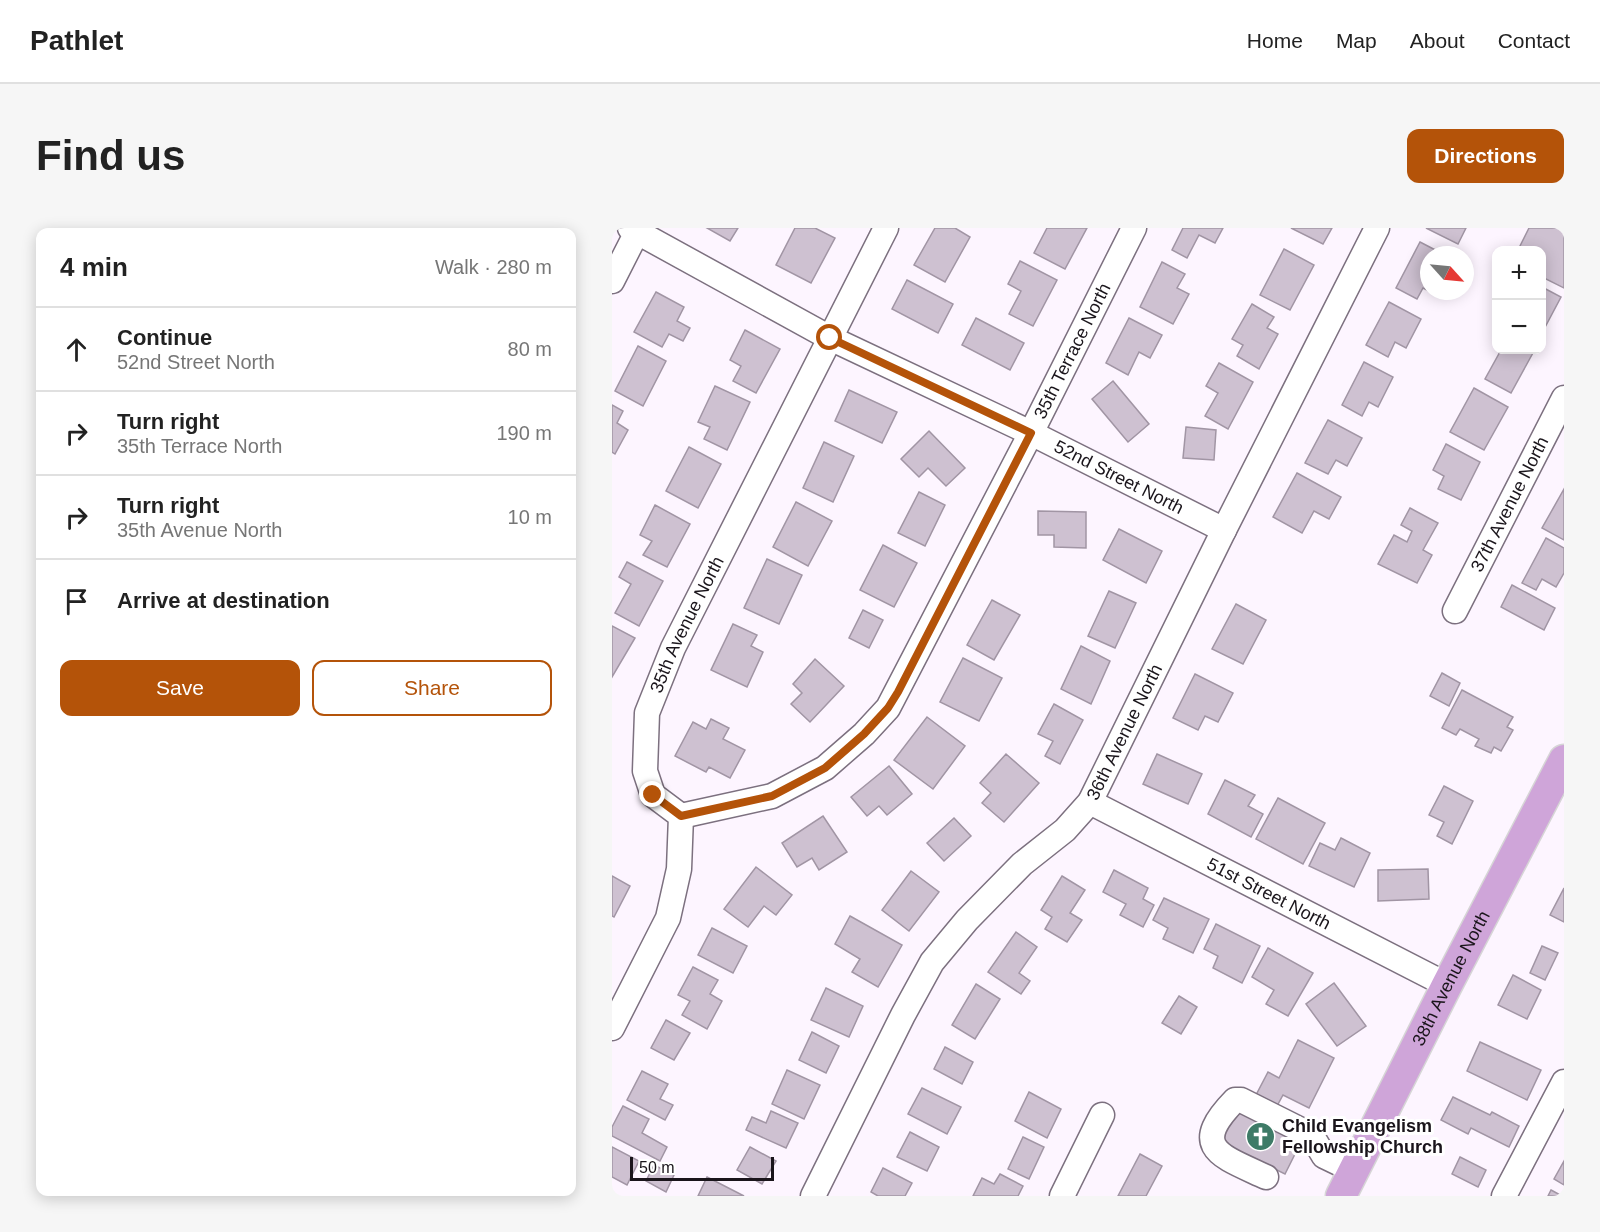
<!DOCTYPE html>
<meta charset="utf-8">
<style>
body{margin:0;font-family:Arial,sans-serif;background:#f6f6f6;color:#222}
.controls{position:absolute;right:18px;top:18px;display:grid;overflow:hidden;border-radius:12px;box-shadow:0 3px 15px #0003}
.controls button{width:54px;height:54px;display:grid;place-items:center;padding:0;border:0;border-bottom:2px solid #e0e0e0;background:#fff;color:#222;font:30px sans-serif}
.compass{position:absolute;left:808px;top:18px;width:54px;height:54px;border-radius:50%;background:#fff;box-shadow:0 3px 15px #0003;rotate:117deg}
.scale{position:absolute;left:18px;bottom:15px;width:144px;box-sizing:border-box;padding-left:6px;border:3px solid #1a151b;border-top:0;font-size:16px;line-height:21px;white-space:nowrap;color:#1a151b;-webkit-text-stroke:4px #fff;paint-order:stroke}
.stop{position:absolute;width:18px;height:18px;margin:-14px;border:4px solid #b45309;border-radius:50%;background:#fff}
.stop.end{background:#b45309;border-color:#fff;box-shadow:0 2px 6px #0008}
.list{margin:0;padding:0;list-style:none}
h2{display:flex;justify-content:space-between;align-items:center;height:78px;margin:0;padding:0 24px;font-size:26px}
h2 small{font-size:20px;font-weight:400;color:#767676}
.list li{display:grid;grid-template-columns:39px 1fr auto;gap:18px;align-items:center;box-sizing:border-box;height:84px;padding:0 24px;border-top:2px solid #e0e0e0}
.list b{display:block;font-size:22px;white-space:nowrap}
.list p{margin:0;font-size:20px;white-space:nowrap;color:#767676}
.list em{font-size:20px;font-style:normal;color:#767676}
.actions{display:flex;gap:12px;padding:18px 24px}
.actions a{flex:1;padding:14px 0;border:2px solid #b45309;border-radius:12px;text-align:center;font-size:21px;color:#b45309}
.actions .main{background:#b45309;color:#fff}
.icon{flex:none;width:33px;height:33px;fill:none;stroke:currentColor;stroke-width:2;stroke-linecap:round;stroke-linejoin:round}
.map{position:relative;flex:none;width:952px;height:968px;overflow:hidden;border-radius:12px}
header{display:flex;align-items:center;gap:36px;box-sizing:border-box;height:84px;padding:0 30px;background:#fff;border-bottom:2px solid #e0e0e0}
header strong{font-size:28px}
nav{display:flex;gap:33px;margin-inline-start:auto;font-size:21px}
.intro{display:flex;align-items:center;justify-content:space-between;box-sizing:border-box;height:144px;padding:0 36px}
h1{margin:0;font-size:42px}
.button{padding:15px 27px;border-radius:12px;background:#b45309;color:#fff;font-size:21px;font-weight:700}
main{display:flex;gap:36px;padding:0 36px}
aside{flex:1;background:#fff;border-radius:12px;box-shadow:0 3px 15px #0003}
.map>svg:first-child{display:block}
.building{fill:#cec1d1;stroke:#a195a4;stroke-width:1.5}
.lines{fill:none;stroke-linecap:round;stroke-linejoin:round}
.minor-casing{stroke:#7c707f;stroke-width:27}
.major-casing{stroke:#d6d5d6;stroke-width:33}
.minor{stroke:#fff;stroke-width:24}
.major{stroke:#cfa5d9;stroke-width:30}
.route{stroke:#b45309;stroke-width:8}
.labels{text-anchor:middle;stroke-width:6;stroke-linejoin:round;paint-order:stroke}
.street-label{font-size:18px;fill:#1a151b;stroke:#fff}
.poi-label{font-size:18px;font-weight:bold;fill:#1a151b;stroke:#fff;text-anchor:start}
</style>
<header>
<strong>Pathlet</strong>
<nav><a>Home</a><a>Map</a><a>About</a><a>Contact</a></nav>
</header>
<div class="intro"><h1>Find us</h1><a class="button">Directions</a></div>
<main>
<aside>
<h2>4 min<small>Walk · 280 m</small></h2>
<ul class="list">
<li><svg class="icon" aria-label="ahead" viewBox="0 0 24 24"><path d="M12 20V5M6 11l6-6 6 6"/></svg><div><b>Continue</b><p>52nd Street North</p></div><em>80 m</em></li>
<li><svg class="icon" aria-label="right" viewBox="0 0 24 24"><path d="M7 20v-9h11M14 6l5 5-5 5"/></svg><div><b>Turn right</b><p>35th Terrace North</p></div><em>190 m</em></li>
<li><svg class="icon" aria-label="right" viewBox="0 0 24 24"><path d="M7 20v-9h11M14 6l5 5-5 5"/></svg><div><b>Turn right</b><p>35th Avenue North</p></div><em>10 m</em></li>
<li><svg class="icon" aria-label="arrive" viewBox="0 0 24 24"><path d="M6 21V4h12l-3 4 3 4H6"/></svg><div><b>Arrive at destination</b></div></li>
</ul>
<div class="actions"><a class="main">Save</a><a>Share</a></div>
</aside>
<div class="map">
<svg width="952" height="968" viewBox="0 0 952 968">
<rect width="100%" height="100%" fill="#fdf5ff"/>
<g class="building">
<path d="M95,0H126L118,13Z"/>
<path d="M183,0H203L223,10L199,55L164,37Z"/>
<path d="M323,0H343L358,9L333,54L302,37Z"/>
<path d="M435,0H475L453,41L422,25Z"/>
<path d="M571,0H611L603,15L587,7L575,30L560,22Z"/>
<path d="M679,0H720L711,16Z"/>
<path d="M814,0H854L846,16Z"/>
<path d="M917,0H947L952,2V60L930,49V22H906Z"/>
<path d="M808,14L833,27H817V63L811,60L805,71L784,60Z"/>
<path d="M672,21L702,37L678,82L648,67Z"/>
<path d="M408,33L445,52L421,98L397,86L409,63L396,56Z"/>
<path d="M550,34L573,46L565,60L577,66L561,96L528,79Z"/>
<path d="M295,52L341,76L326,105L280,81Z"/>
<path d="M930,59L949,69L930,105Z"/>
<path d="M44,64L72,79L65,93L78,100L71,113L57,106L50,119L22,104Z"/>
<path d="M777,74L809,91L794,120L783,114L776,129L754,117Z"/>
<path d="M640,76L662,89L655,100L666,106L647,141L625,128L631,117L620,111Z"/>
<path d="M364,90L412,115L398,142L350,117Z"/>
<path d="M517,90L550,107L538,130L527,124L516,147L494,135Z"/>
<path d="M133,102L168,121L144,165L121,153L129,138L118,132Z"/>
<path d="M26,118L54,133L31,178L3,163Z"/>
<path d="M889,122L922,123L899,165L873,151Z"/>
<path d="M752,134L781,149L766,179L757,174L750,188L730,177Z"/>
<path d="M607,135L641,154L616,201L593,188L606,165L594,158Z"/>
<path d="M501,153L537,196L516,214L480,171Z"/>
<path d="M103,158L138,174L115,222L92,211L98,199L86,194Z"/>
<path d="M862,160L896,179L872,222L838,204Z"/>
<path d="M237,162L285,184L270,215L223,193Z"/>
<path d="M0,177L11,183L5,195L16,202L3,226L0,224Z"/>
<path d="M716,192L750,210L735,238L724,232L716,246L693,235Z"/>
<path d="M574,199L604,202L602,232L571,230Z"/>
<path d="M317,203L353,240L334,258L316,240L307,249L289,231Z"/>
<path d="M212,214L242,228L221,274L191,260Z"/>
<path d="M834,216L868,234L849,272L826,261L832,248L821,242Z"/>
<path d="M77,219L109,236L86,280L54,263Z"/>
<path d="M685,245L729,269L717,291L702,283L690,305L661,289Z"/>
<path d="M952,261V312L930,300Z"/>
<path d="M307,264L333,277L313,318L286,305Z"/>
<path d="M184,274L220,293L196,338L161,319Z"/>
<path d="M43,277L78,296L55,339L31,327L40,313L28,307Z"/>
<path d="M798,280L826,295L811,322L820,327L805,355L766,336L782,307L795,314L800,303L789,297Z"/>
<path d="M426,283L474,284V320L442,319V307H426Z"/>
<path d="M507,301L550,323L534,355L491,332Z"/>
<path d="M934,310L952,320V345L944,359L930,351L924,362L910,355Z"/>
<path d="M271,317L305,335L282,379L248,362Z"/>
<path d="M155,331L190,347L167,396L132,380Z"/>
<path d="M15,334L51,353L27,398L3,385L19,356L7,349Z"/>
<path d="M900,357L943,380L932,402L889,379Z"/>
<path d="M497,363L524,375L503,420L476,408Z"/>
<path d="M380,372L408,387L382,432L355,417Z"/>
<path d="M624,376L654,392L631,436L600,421Z"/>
<path d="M251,382L271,392L257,420L237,410Z"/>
<path d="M121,396L145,407L139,418L151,424L135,459L99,442Z"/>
<path d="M0,398L23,410L0,449Z"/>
<path d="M469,418L498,433L479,476L449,461Z"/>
<path d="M351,430L390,450L367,493L328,474Z"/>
<path d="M203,431L232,458L198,494L179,476L190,465L181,456Z"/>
<path d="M830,445L848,455L837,478L818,468Z"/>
<path d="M583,446L621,465L606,494L593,488L586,502L561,490Z"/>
<path d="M850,462L901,489L895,499L901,502L889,523L882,519L879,525L863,518L867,511L848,501L844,507L830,500Z"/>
<path d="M442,476L471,492L448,536L433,528L441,513L426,506Z"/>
<path d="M315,489L353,518L321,561L282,532Z"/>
<path d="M99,491L117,500L111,511L133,522L118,550L97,539L94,544L63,528L81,494L94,501Z"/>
<path d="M394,526L427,555L392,594L370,575L379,565L368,555Z"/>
<path d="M545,526L590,546L576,576L531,556Z"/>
<path d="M277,538L300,566L275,587L267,578L255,588L239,569Z"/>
<path d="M613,552L643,567L636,578L651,586L639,609L596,586Z"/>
<path d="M832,558L861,573L840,616L825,608L832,594L817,587Z"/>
<path d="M666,570L713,595L691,636L644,611Z"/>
<path d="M211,588L235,624L207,642L200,630L185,639L170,615Z"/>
<path d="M342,590L359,608L332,633L315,615Z"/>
<path d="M729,610L758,625L742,659L697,638L708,615L723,622Z"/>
<path d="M144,639L180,667L164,687L152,678L136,699L112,681Z"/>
<path d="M816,641L817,671L766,673V642Z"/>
<path d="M502,642L536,660L531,671L542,677L531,699L508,687L514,676L491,664Z"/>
<path d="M299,643L327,664L297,703L270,682Z"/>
<path d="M0,648L18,658L2,689L0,688Z"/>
<path d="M450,648L473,662L458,685L470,692L455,714L433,701L440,689L429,682Z"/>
<path d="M952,660V694L938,687Z"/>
<path d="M552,670L597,691L581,725L551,711L556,700L541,692Z"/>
<path d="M238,688L290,717L266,759L240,744L248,731L223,716Z"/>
<path d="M604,696L648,718L630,755L601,740L606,728L592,721Z"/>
<path d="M100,700L135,718L121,745L86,727Z"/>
<path d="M404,704L425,719L407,745L418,753L409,766L376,744Z"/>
<path d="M930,718L946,725L933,752L918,745Z"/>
<path d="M656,720L701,745L676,788L654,776L662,762L640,749Z"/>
<path d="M81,739L106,752L98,766L110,773L95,801L70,787L78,773L66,767Z"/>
<path d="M901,747L929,762L915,791L886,777Z"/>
<path d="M722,755L754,798L725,818L694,776Z"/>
<path d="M364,756L388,771L363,811L340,797Z"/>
<path d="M214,760L251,778L237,809L199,792Z"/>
<path d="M567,768L585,779L569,806L550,795Z"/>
<path d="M54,792L78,805L62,832L39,820Z"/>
<path d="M200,804L227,818L214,845L187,832Z"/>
<path d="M686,812L722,830L697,880L671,867L665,878L644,867L656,844L667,850Z"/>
<path d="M868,814L929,842L915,872L855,843Z"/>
<path d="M333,819L361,834L350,856L322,841Z"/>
<path d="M175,842L208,857L192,891L160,876Z"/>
<path d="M30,843L56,856L48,871L61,877L53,892L15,872Z"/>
<path d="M310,860L349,879L335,906L296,886Z"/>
<path d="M417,864L449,881L435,910L403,893Z"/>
<path d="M841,869L878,887L880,884L907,898L897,919L859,900L856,906L829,892Z"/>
<path d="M11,878L37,891L30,905L55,919L48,933L0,908V899Z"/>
<path d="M626,878L691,910L673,946L608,914Z"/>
<path d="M159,883L186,895L174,920L134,902L140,889L154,895Z"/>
<path d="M298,904L327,919L315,943L285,929Z"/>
<path d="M411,909L432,919L417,951L396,941Z"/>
<path d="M0,919L27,933L15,957L0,949Z"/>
<path d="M138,919L164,933L150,956L125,942Z"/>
<path d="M528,926L550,938L534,968H506Z"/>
<path d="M848,929L874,942L866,959L840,946Z"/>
<path d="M952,933V957L942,951Z"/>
<path d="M42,937L62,947L54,964L34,953Z"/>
<path d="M271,940L300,955L293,968H266L259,964Z"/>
<path d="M388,946L411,958L406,968H361L370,950L382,956Z"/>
<path d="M95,949L132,968H86Z"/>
<path d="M939,962L950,968H936Z"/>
</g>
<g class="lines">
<defs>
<g id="minor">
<path id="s1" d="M18,0L218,110L419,205L612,302"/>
<path d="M0,53L27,0"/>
<path id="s2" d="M843,383L952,170"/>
<path id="s3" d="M478,574L835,757"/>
<path id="s4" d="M69,588L160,568L213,540L252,506L276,480L419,205L522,0"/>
<path id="s5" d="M0,800L56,690L67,641L69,588L41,567L33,543L35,485L61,420L274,0"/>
<path d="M654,949C609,928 576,920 623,872H629L695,905L703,913L712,928L741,942"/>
<path id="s6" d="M201,968L291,787L320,734L355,692L410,636L453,602L478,574L612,302L765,0"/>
<path d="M450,968L490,887"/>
<path d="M892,968L952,854"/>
</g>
<g id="major">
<path id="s7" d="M729,968L835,757L952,532"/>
</g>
</defs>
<use href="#minor" class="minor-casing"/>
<use href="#major" class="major-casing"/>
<use href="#minor" class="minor"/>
<use href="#major" class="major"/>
</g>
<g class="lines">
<path class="route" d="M41,567L69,588L160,568L213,540L252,506L276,480L286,464L419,205L218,110"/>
</g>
<defs>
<symbol id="church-disc" viewBox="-11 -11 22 22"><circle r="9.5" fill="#3e7b67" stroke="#fff"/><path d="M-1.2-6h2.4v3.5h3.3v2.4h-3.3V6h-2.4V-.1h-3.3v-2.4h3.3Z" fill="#fff"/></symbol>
</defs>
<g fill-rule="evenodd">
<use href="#church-disc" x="632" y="892" width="33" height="33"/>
</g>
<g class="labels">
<g class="street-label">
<text dy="6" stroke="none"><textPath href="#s4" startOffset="642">35th Terrace North</textPath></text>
<text dy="6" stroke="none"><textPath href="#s1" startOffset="549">52nd Street North</textPath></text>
<text dy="6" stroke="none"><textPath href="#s2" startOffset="120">37th Avenue North</textPath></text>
<text dy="6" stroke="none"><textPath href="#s5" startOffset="442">35th Avenue North</textPath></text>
<text dy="6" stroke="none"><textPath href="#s6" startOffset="566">36th Avenue North</textPath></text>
<text dy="6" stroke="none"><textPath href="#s3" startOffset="201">51st Street North</textPath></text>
<text dy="6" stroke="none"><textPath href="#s7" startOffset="244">38th Avenue North</textPath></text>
</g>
<g class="poi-label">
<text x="670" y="904">Child Evangelism<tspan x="670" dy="21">Fellowship Church</tspan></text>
</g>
</g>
</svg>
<div class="controls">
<button>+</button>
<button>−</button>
</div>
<svg class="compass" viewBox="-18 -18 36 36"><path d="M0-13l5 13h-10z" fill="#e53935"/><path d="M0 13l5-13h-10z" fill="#767676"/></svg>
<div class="scale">50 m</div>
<div class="stop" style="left:218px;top:110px"></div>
<div class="stop end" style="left:41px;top:567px"></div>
</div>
</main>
